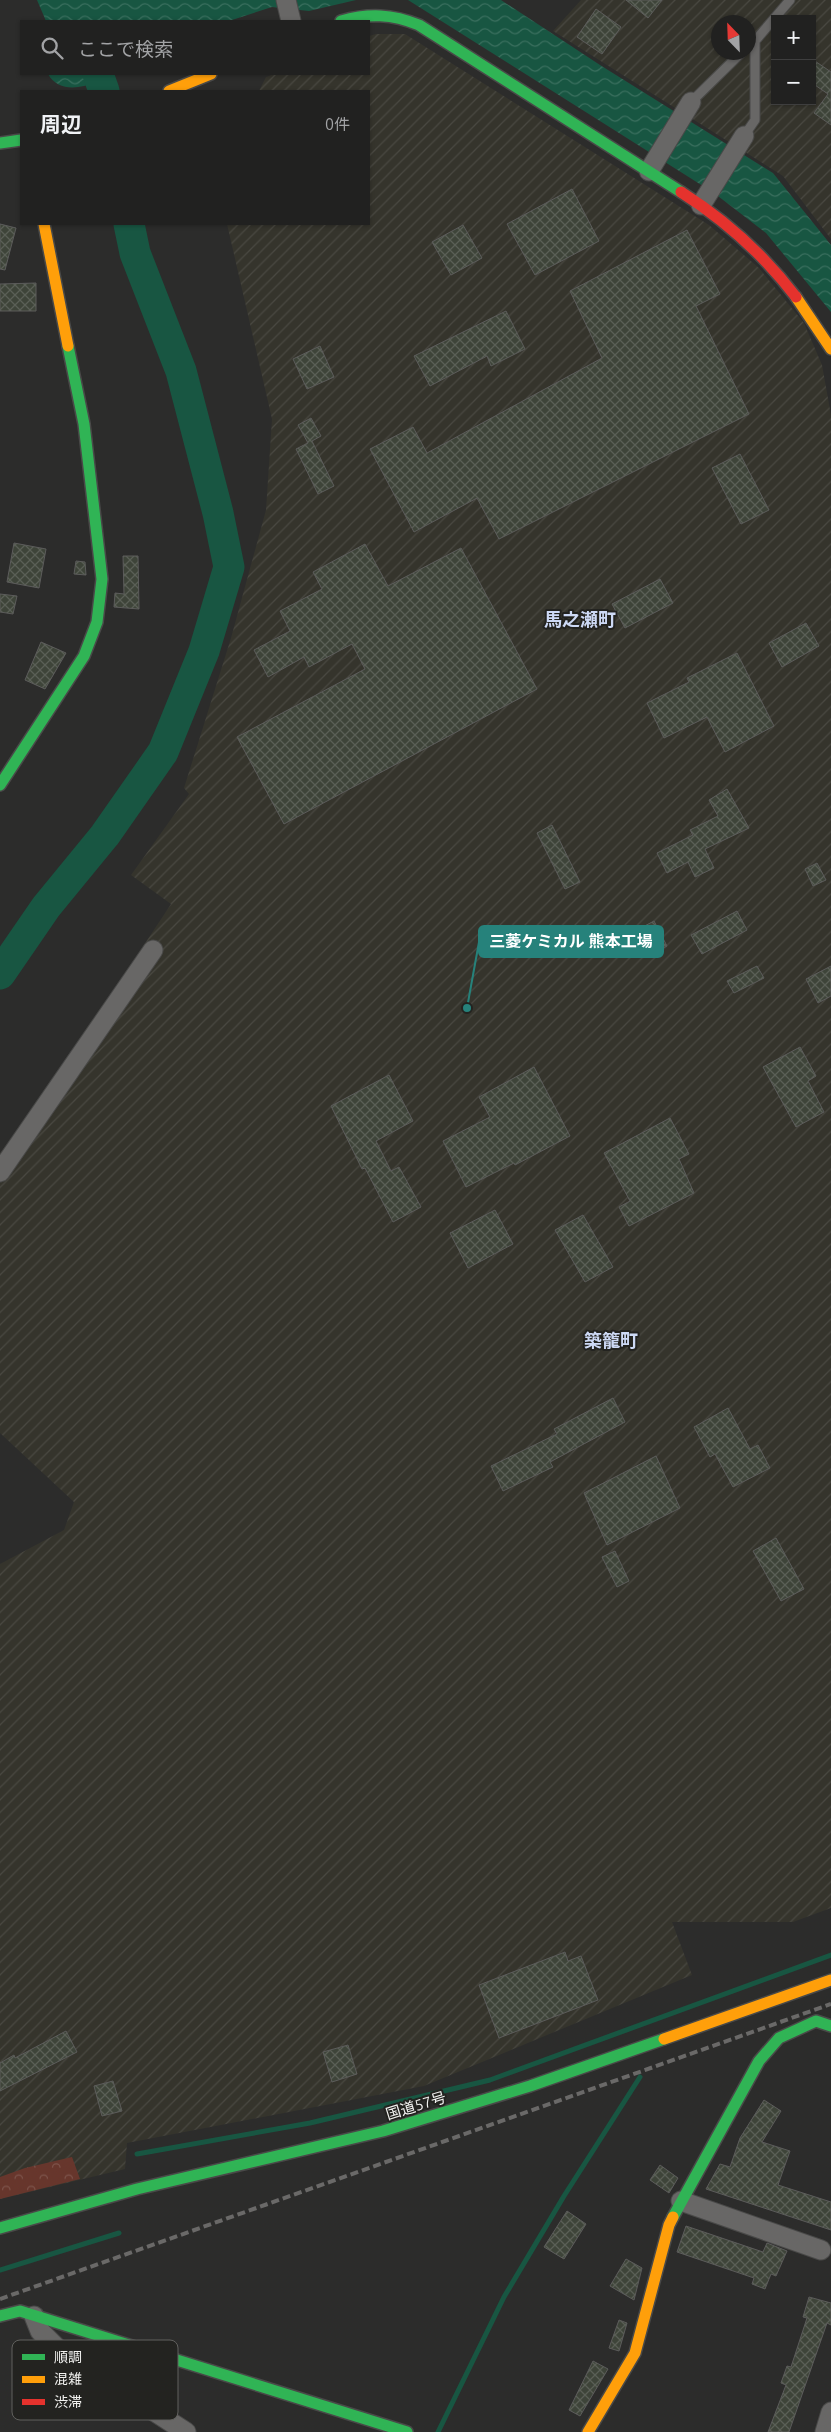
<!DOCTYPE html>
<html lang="ja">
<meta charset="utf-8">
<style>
body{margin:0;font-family:Ubuntu,"Noto Sans JP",sans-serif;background:#292929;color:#f1f3f6}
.controls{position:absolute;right:15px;top:15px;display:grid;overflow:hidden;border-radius:0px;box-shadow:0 1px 4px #0004}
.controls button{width:45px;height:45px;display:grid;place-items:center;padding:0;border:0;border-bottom:1px solid #3e3e3e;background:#212120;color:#f1f3f6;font:25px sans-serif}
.compass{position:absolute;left:711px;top:15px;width:45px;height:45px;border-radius:50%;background:#212120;box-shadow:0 1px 4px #0004;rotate:337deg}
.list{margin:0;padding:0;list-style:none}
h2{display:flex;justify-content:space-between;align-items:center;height:65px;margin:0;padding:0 20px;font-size:21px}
h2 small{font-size:16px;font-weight:400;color:#a2a3a5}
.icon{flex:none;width:28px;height:28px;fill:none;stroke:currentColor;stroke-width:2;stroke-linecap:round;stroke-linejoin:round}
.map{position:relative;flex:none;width:831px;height:2432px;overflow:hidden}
.search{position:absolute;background:#212120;box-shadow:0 1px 4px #0004;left:20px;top:20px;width:350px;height:55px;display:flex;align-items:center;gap:12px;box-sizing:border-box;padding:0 18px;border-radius:0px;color:#a2a3a5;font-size:19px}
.panel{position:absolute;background:#212120;box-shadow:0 1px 4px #0004;left:20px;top:90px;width:350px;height:135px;border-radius:0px}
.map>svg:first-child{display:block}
.industrial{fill:url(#industrial-furrows);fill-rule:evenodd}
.forest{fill:url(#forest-crowns)}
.water{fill:url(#water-waves)}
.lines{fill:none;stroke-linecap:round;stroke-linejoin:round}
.stream{stroke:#185642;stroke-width:5}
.river{stroke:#185642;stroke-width:31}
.building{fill:url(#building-cross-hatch);stroke:#5c5c5b}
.lane-casing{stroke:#494948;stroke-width:11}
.street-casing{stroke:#494948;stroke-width:21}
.fast-casing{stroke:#494948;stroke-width:14}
.slow-casing{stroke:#494948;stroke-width:14}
.jam-casing{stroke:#494948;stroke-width:14}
.lane{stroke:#686766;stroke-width:9}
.street{stroke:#686766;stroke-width:19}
.fast{stroke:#30b455;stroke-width:11}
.slow{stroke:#ff9f0a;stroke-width:11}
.jam{stroke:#e5322d;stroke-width:11}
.rail{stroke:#6a6968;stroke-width:4;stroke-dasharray:8 4;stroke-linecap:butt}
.labels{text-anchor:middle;stroke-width:4;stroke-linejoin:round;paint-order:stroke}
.street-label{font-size:15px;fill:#f2f2f0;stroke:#232320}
.quarter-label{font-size:18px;font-weight:bold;fill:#cdd9f5;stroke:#232320}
.key{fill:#232320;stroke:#61615e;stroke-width:1}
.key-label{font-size:14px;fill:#f2f2f0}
.leader{fill:none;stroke:#26827b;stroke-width:2}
.callout-dot{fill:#26827b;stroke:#232320;stroke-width:2}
.callout{fill:#26827b;stroke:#26827b;stroke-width:2}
.callout-label{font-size:16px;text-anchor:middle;font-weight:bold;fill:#fff}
</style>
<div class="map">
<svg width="831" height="2432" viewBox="0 0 831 2432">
<defs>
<pattern id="industrial-furrows" width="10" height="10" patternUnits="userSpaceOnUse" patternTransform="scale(1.25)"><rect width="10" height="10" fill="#35342c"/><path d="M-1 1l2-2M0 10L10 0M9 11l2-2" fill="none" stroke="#494841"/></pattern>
<pattern id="forest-crowns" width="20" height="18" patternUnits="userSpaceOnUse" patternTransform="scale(1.25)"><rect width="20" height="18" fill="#67362c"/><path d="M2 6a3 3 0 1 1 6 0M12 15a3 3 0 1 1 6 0" fill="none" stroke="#7d544b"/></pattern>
<pattern id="water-waves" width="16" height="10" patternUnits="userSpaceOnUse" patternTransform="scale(1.25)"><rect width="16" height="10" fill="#185642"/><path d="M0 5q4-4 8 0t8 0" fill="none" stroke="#3a6f5e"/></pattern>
<pattern id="building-cross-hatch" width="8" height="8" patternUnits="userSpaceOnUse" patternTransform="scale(1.25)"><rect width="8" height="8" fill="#3e4439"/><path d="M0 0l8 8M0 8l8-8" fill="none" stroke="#5a5f56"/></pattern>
</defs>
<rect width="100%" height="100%" fill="#2c2c2b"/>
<g class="industrial">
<path d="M581,0H831V239L783,176L553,31ZM775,19H812V101H775ZM718,22H748V52H718Z"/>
<path d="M376,34H405L709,225L759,268L804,323L822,365L831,415V1908L793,1922H672L692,1975L424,2086L127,2143L125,2169L0,2199V1564L64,1530L74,1502L0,1433V1153L33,1113L171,904L131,875L189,794L184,788L231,638L266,510L272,419L227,224H369V91H259L266,77L274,74H369V36Z"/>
</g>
<path class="forest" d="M72,2157L80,2179L0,2199V2177L25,2168Z"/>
<g class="water">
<path d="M37,0H356L309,11L272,7L232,20L46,21Z"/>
<path d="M408,0H501L600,65L773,173L831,245V312L766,233L714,193Z"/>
<path d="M48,74H117C97,83 62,99 48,74Z"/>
</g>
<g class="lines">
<g class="stream">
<path d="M137,2154L310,2123L490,2080L831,1955"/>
<path d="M0,2270L119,2233"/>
<path d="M438,2432L504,2297L564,2196L640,2077"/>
</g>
<g class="river">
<path d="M98,74L104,91"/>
<path d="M0,974L46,907L105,835L163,752L204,651L229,567L218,513L181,371L135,253L129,224"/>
</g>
</g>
<g class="building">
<path d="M626,0H662L648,18Z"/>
<path d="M596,9L621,27L602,54L577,37Z"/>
<path d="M812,59L831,72V125L814,113L828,94L812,83Z"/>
<path d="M572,189L599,241L535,275L507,224Z"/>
<path d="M0,224L16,228L5,270L0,269Z"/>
<path d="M463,225L482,258L451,275L432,242Z"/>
<path d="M687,230L720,294L696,306L749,414L499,539L477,498L414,532L370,449L413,427L427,453L602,358L570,291Z"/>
<path d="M36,283V311H0V284Z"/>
<path d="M506,311L525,349L491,366L487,356L430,386L414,356Z"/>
<path d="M320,346L334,377L307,389L293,359Z"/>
<path d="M311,418L321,436L312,441L334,486L318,494L296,449L308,443L298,425Z"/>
<path d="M740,454L769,510L741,524L712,468Z"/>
<path d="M14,543L46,549L39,588L7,582Z"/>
<path d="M365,544L388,586L461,548L537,689L284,824L237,737L365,669L352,644L309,667L304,657L268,677L254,650L290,631L280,611L322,589L313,572Z"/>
<path d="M123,556H138L139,609L114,607L115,593L124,594Z"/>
<path d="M76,561L85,562L86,575L74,574Z"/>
<path d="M660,579L673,603L625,628L612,604Z"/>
<path d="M0,594L17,596L13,614L0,612Z"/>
<path d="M806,623L819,646L782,667L769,643Z"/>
<path d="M41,642L66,653L45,689L25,680Z"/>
<path d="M737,653L774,726L725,752L707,717L664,738L647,703L689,682L687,678Z"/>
<path d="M727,789L749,828L705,849L714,868L695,877L688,862L667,873L657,853L693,835L690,830L718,816L709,800Z"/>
<path d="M552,825L580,882L565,889L537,833Z"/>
<path d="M817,863L826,880L813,886L805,869Z"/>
<path d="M737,911L747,930L702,954L691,935Z"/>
<path d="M654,921L667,946L652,954L639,929Z"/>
<path d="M757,966L764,978L734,993L727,981Z"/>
<path d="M831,966V996L818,1003L806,979Z"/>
<path d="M800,1047L816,1076L808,1081L824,1112L796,1127L763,1067Z"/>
<path d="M534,1067L570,1136L515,1165L514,1163L466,1187L443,1141L490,1117L479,1097Z"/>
<path d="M389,1075L413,1121L376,1141L391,1171L399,1167L421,1207L393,1222L365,1168L362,1169L331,1106Z"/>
<path d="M670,1118L689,1154L679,1159L694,1193L629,1226L619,1207L630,1201L604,1153Z"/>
<path d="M495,1210L513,1244L468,1268L450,1233Z"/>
<path d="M583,1215L613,1267L585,1282L555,1230Z"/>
<path d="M613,1398L625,1422L550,1462L553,1467L503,1491L491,1466L557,1434L554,1429Z"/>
<path d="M728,1408L750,1449L758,1445L770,1468L733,1487L715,1454L710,1457L694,1427Z"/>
<path d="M656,1456L680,1508L607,1545L584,1493Z"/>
<path d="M776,1538L804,1589L781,1601L753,1551Z"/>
<path d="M615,1551L629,1581L617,1587L602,1557Z"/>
<path d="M565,1952L568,1961L581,1956L598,2000L499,2038L479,1985Z"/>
<path d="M66,2031L77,2052L0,2091V2063L14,2055L15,2058Z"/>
<path d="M348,2045L357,2074L332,2082L323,2052Z"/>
<path d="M113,2081L122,2111L102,2116L94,2086Z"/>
<path d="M764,2100L781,2111L762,2142L790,2151L778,2185L831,2202V2230L706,2189L720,2164L730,2167L740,2138Z"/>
<path d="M660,2165L678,2178L669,2193L650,2180Z"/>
<path d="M567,2211L586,2224L564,2259L544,2247Z"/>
<path d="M686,2226L763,2252L767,2243L787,2251L776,2276L771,2274L765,2289L752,2284L754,2278L677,2252Z"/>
<path d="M626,2259L642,2268L634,2300L610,2286Z"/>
<path d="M809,2297L831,2303V2325L827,2323L789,2432H768L786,2385L781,2383L787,2366L791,2367L807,2318L803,2317Z"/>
<path d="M619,2320L627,2323L619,2351L609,2348Z"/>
<path d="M593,2361L608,2369L580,2416L569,2410Z"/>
</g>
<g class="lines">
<defs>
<g id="lane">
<path d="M691,102L742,52"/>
<path d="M744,136L755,120V41L790,0"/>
</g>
<g id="street">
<path d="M286,0L291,21"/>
<path d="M649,171L691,102"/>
<path d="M701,205L744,136"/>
<path d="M0,1172L153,950"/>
<path d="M681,2201L821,2250"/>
<path d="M34,2316L40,2331L58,2349L186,2432"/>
<path d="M825,2432L831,2412"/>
</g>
<g id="fast">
<path d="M341,21C369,13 392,14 419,25L681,192"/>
<path d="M0,143L21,140"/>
<path d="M0,785L84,656L97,622L102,579L84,424L68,346"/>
<path d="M673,2217L759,2061L779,2038L816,2021L831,2026"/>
<path d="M0,2228L137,2189L383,2131L530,2086L664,2039"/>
<path d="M0,2316L20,2311L407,2432"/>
</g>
<g id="slow">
<path d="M169,91L211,74"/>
<path d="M44,224L68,346"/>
<path d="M796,297L831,349"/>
<path d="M664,2039L831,1980"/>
<path d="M588,2432L635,2353L669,2225L673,2217"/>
</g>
<path id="jam" d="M681,192C725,220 764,255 796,297"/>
</defs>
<use href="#lane" class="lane-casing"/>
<use href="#street" class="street-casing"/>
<use href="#fast" class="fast-casing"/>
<use href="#slow" class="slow-casing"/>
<use href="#jam" class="jam-casing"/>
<use href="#lane" class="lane"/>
<use href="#street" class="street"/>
<use href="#fast" class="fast"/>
<use href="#slow" class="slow"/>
<use href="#jam" class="jam"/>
<path class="rail" d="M0,2299L831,2004"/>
</g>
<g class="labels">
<g class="street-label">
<text transform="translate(416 2106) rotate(-17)" y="5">国道57号</text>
</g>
<g class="quarter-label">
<text x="580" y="626">馬之瀬町</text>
<text x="611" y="1347">築籠町</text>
</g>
</g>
<rect x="12" y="2340" width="166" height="80" rx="8" class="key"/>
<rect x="22" y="2354" width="23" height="6" fill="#30b455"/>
<rect x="22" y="2376" width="23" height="7" fill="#ff9f0a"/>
<rect x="22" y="2399" width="23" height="6" fill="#e5322d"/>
<g class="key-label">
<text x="54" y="2362">順調</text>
<text x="54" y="2384">混雑</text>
<text x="54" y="2407">渋滞</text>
</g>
<path class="leader" d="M467 1008L479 942"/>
<circle class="callout-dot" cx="467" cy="1008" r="5"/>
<rect class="callout" x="479" y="926" width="184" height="31" rx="5"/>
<g class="callout-label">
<text x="571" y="947">三菱ケミカル 熊本工場</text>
</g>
</svg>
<div class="controls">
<button>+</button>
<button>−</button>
</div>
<svg class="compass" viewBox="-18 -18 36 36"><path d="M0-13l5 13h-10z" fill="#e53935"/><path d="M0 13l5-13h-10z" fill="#a2a3a5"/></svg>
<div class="search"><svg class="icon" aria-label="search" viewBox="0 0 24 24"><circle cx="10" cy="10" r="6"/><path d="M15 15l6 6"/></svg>ここで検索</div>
<section class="panel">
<h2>周辺<small>0件</small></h2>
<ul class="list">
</ul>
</section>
</div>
